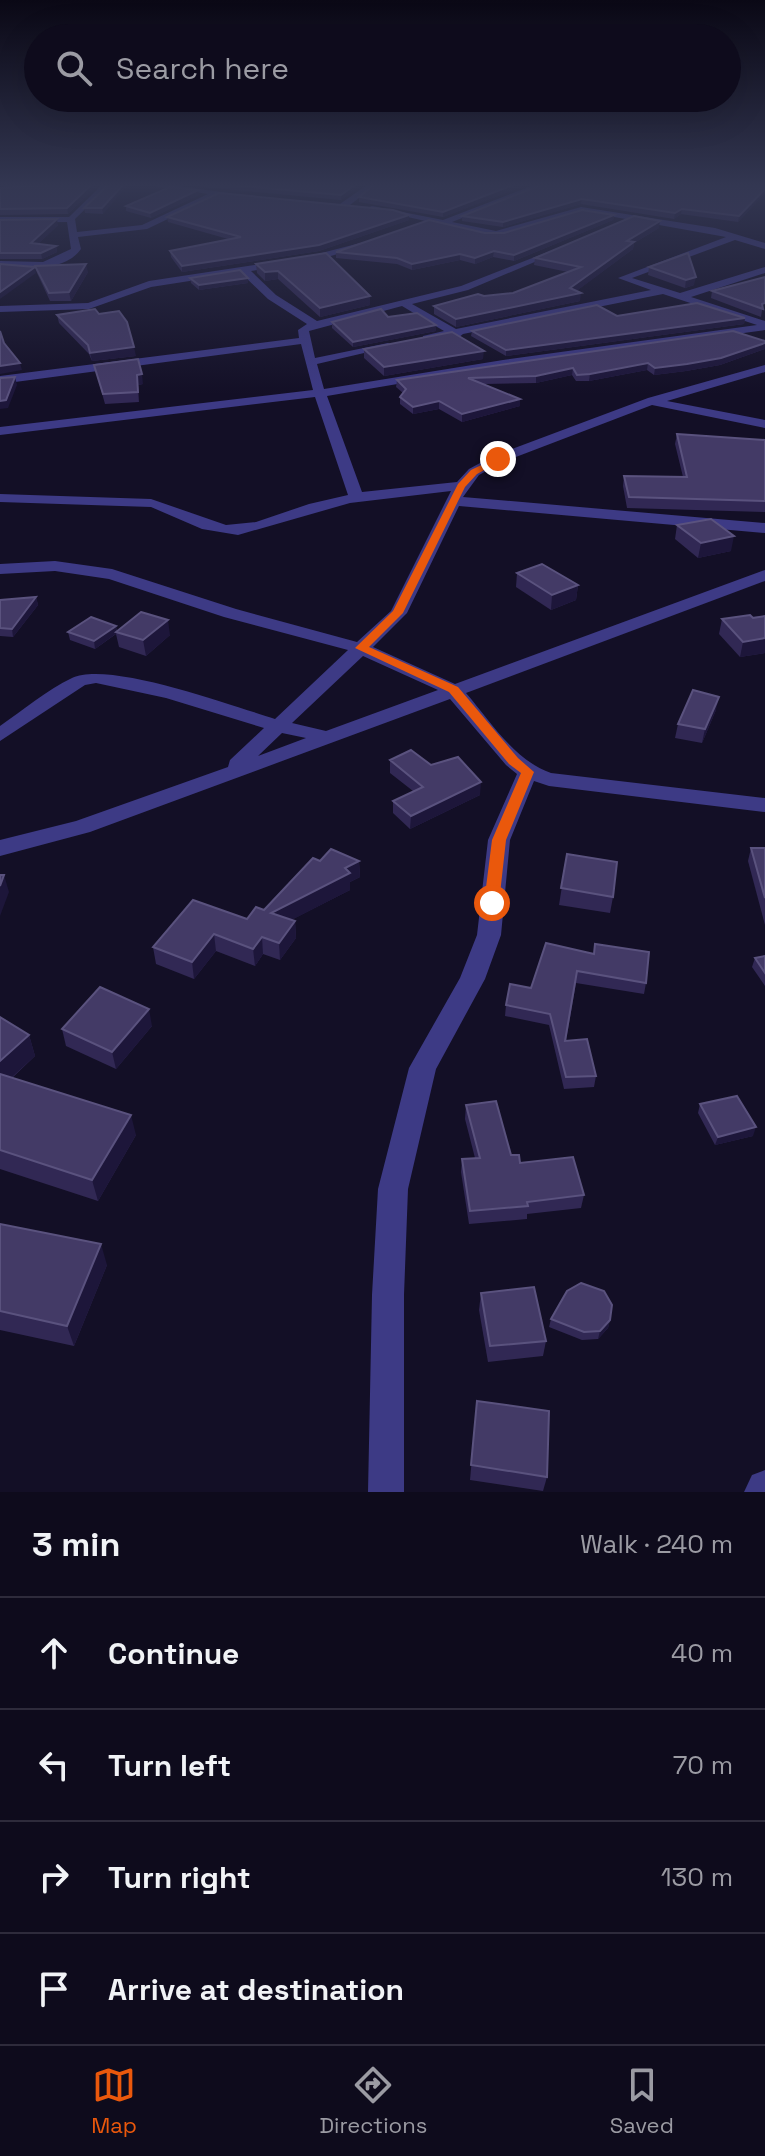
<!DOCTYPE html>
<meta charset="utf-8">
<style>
body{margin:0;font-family:"Space Grotesk",sans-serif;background:#171425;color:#f1f3f6}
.stop{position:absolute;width:24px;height:24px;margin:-18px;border:6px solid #ea580c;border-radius:50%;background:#fff}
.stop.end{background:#ea580c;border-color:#fff;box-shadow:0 2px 8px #0008}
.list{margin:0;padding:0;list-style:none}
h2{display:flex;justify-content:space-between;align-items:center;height:104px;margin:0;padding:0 32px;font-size:34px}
h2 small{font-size:26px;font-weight:400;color:#9b9ba3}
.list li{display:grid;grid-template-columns:52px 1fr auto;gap:24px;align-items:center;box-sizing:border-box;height:112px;padding:0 32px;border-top:2px solid #2e2b3b}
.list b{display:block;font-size:30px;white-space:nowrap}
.list em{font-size:26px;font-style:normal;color:#9b9ba3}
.icon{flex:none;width:44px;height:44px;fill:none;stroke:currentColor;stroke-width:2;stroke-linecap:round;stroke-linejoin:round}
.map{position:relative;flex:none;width:765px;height:1492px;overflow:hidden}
.search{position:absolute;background:#0e0b1c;box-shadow:0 8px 32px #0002;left:24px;right:24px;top:24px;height:88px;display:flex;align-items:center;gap:20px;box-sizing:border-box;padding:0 28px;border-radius:44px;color:#9b9ba3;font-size:30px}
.sheet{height:552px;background:#0e0b1c}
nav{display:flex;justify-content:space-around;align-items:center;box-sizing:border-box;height:112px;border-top:2px solid #2e2b3b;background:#0e0b1c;font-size:22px;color:#9b9ba3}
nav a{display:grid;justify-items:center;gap:4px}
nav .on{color:#ea580c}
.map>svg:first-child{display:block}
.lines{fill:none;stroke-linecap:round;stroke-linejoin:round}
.minor{fill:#3d3a85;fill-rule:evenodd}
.wall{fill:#312854}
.shaded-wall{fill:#1d163a}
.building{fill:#433a66;stroke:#5a527e;stroke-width:2}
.route{fill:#ea580c}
</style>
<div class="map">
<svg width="765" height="1492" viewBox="0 0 765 1492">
<rect width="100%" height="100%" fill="#130f26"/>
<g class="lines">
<g class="minor">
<path d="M102,185H110L75,219L77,232L142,225L208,194L148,185H172L249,196L245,198L218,195L147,229L78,237L81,249C64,273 25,267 0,267V261L43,262L71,249L67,222L0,223V217H69Z"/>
<path d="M367,185H376L346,208H340V204Z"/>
<path d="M534,185H545L452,222L496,231L581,207L715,228L765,243V249L735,240L632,278L680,293L765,267V273L691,297L765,321V330L503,366L327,396L362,492L457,482L469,469L493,456L648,398L765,365V372L667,401L765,420V428L652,405L503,462L479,475L463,497L765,523V533L459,506L407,613L373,647L455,684L765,570V581L466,693C491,722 514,760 551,773L765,798V812L549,786L534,781L510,840L501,935L485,979L436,1069L408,1189L404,1295V1492H368L372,1295L378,1189L409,1068L460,978L477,935L488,840L517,774L506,765L450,699L90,832L0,856V840L76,821L228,767L230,760L264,728L166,698L96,683L85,685L0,741V726C23,710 47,690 72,678C108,660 233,706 275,719L348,650L224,617L109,579L55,571L0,574V564L55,561L112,569L236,609L357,642L391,611L451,491L350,503L238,535L202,529L151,507L0,502V494L151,499L226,525L256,522L309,504L348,495L315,397L0,435V427L313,390L301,344L0,384V376L299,338L298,330L307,324L268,299L241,273L151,287L89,309L0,312V306L88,303L149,281L306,257L368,241V245L307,263L251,271L276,295L317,321L461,286L563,246V250L468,290L412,304L456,329L651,290L618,278L726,237L581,211L496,237L368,208L372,206L443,220ZM663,294L757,325L503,360L324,389L317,364L394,346L388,343L315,358L309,331L402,306L444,331L423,336V340L458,338L463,334ZM363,656L438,690L326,731L292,723ZM282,733L306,738L258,756Z"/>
<path d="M765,1470V1492H744L752,1475Z"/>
</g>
</g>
<g class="wall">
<path d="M98,185L68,214L0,215V188Z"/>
<path d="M108,185L103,214L85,213L84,208Z"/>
<path d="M184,185H362L341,200Z"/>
<path d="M526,185L443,217L359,202V197Z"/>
<path d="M541,185H765V193L738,222L681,214L674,219L581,204L503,227L462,221V216Z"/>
<path d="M199,195L151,218L126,211V206Z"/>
<path d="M614,215L613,220L514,261L493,257L475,264L460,260L412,270L397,264L336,258V252L485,233H504Z"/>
<path d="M167,217L409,220L319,251L182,272L171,257L170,251L228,239L168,222Z"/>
<path d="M0,220L58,225L38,244L56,246L57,252L42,259H0Z"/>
<path d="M659,228L634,243L633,249L576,291L580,301L456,327L434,314V306L484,296L513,293L568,272L534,265L535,258Z"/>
<path d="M326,253L370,305L320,317L278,279L265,281L257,273L256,264Z"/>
<path d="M688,253L694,285L685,288L648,275L649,267Z"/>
<path d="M35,266L88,272L71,301H50L37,273Z"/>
<path d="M190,278L248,283L199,290L191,283Z"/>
<path d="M712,291L765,310H762L761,317L711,298Z"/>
<path d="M57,315L136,356L92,361L89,354L59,323Z"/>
<path d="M617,316L745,318L744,324L506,356L471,336L472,331Z"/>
<path d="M388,317L436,325V331L353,347L332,328V322Z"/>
<path d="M765,341V349L720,365L686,371L654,375L647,370L589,381H576L572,375L536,383L484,384L520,399V406L462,422L439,409L413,414L400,404V397L403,393L396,387L397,380Z"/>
<path d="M364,349L483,359L384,376L364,358Z"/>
<path d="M94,365L143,384L138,385L139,402L105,404Z"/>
<path d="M677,434L765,440V512L627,508L623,486L624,476L683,477L675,444Z"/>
<path d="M677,525L731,551L698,558L675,539Z"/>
<path d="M517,573L578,585L576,600L551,610L516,587Z"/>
<path d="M36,597L38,605L13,637L0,636V600Z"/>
<path d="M765,616V653L740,657L719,634L722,619Z"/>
<path d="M116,626L117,632L170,635L146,656L119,647L116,634L95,649L70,640L68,632Z"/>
<path d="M716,710L702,743L675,738L678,724Z"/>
<path d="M390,760L431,765L480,795L410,829L393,813V801L413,791L390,773Z"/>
<path d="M751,848H765V925L748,861Z"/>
<path d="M567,854L613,897L610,913L559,905Z"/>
<path d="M320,861H359L360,877L350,882V890L291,920L295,921L296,938L280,960L263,954L255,966L216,951L194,979L156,964L153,947L247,919L264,910Z"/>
<path d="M546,943L646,983L644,994L576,983L566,1041L596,1076L594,1087L564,1089L549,1025L505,1016L506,1005L531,988Z"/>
<path d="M765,956V986L752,967L755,958Z"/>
<path d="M0,1017L29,1035L35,1056L12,1078L136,1135L98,1201L0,1169Z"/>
<path d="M152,1026L116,1069L66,1046L62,1029Z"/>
<path d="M700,1104L753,1136L715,1145L698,1113Z"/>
<path d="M466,1105L511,1155L520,1163L584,1195L581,1208L527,1214V1219L469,1224L461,1172L462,1159L475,1158L465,1119Z"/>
<path d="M0,1224L107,1265L74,1346L0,1330Z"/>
<path d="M481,1293L546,1341L543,1356L488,1362L479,1310Z"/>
<path d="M551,1319L610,1320L608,1328L598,1339L582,1340L549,1327Z"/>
<path d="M477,1401L547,1477L543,1491L470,1480Z"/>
</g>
<g class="shaded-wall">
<path d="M91,185H98L68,214L67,208Z"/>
<path d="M123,185H128L103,214L102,208Z"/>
<path d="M355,185H362L341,200V195Z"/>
<path d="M513,185H526L443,217V212Z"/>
<path d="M765,189V193L738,222L739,216Z"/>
<path d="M198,190L199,195L151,218L150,213Z"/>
<path d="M582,199L581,204L503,227V222Z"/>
<path d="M682,209L681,214L674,219L675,213Z"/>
<path d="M409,215V220L319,251L182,272V266Z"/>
<path d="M614,215L613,220L514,261V255Z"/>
<path d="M57,219L58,225L32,250L31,243Z"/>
<path d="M660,221L659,228L634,243L633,249L570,296V288L627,241Z"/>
<path d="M56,246L57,252L42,259L41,253Z"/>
<path d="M494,251L493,257L475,264V258Z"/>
<path d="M460,254V260L412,270V264Z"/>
<path d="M86,264L88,272L71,301L69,292Z"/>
<path d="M35,267L36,273L0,299V292Z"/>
<path d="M278,271V279L265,281V272Z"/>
<path d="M696,277L694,285L685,288L686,280Z"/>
<path d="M248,278V283L199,290V285Z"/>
<path d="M581,293L580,301L456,327V319Z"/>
<path d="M370,296V305L320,317V308Z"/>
<path d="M745,318L744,324L506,356V350Z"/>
<path d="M436,325V331L353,347V342Z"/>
<path d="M765,343V349L720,365L686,371L654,375L655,368Z"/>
<path d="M134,347L136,356L92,361L90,353Z"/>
<path d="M484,351L483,359L384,376V367Z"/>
<path d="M20,363L22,370L0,374V366Z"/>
<path d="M648,363L647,370L589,381L590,374Z"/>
<path d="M573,368L572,375L536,383V376Z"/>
<path d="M142,374L143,384L138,385L139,402L137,375Z"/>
<path d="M15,377L17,385L8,408L0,409V401Z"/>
<path d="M520,399V406L462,422V414Z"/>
<path d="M439,401V409L413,414V407Z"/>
<path d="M734,536L731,551L698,558L701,543Z"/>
<path d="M578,585L576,600L551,610L552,595Z"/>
<path d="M36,597L38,605L13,637L12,629Z"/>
<path d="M168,620L170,635L146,656L143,640Z"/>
<path d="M116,626L117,633L95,649L94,641Z"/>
<path d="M765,638V653L740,657L743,642Z"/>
<path d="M719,697L716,710L702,743L705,729Z"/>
<path d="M481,782L480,795L410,829L411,816Z"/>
<path d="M359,861L360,877L350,882V890L272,930L271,913L345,868Z"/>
<path d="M4,875L9,892L0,916V886Z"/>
<path d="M295,921L296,938L280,960L279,943Z"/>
<path d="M214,934L216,951L194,979L192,962Z"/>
<path d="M262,937L263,954L255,966L253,949Z"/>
<path d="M149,1009L152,1026L116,1069L112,1052Z"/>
<path d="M29,1035L35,1056L0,1088V1061Z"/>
<path d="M131,1115L136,1135L98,1201L92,1180Z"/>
<path d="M756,1127L753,1136L715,1145L718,1137Z"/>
<path d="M101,1244L107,1265L74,1346L67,1326Z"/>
<path d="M610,1320L608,1328L598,1339L600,1331Z"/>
</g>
<g class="building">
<path d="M51,185H91L67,208L0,209V188Z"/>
<path d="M108,185H123L102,208H84Z"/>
<path d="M233,185H355L341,195Z"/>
<path d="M374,185H513L443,212L359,197Z"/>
<path d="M541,185H765V189L739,216L682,209L675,213L582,199L503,222L462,216Z"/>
<path d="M170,187L198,190L150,213L126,206Z"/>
<path d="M219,193L393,210L409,215L319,245L182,266L170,251L241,237L167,217Z"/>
<path d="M582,210L614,215L514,255L494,251L475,258L460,254L412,264L397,258L336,252L429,220L485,233H504Z"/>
<path d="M634,216L660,221L627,241L634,242L570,288L581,293L456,319L434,306L478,294L484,296L513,293L581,267L535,258Z"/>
<path d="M57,219L31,243L56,246L41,253H0V220Z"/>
<path d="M326,253L370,296L320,308L278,271L265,272L256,264Z"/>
<path d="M688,253L696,277L686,280L649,267Z"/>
<path d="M0,264L35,267L0,292Z"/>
<path d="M86,264L69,292L49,293L35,266Z"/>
<path d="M240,270L248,278L199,285L190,278Z"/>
<path d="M765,277V303L762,304L763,309L712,291Z"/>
<path d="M697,303L745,318L506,350L472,331L597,305L617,316Z"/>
<path d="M95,309L99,314L119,311L127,322L134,347L90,353L88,345L57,315Z"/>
<path d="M381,309L388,317L417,313L436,325L353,342L332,322Z"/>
<path d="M0,331L4,343L20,363L0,366Z"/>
<path d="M733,331L765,341V343L721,358L687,364L655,368L648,363L590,374L577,375L573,368L536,376L468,378L520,399L462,414L439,401L413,407L400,397L406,389L397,380Z"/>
<path d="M452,332L484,351L384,367L364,349Z"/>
<path d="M138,359L142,374L137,375L138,392L103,394L94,365Z"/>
<path d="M15,377L6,400L0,401V378Z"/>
<path d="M677,434L765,440V501L629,497L624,476L687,477Z"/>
<path d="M711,519L734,536L701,543L677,525Z"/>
<path d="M542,564L578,585L552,595L517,573Z"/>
<path d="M36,597L12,629L0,628V600Z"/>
<path d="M141,612L168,620L143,640L116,632Z"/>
<path d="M750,615L753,618L765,616V638L743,642L722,619Z"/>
<path d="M91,617L116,626L94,641L68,632Z"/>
<path d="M693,690L719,697L705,729L678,724Z"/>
<path d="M411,750L431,765L458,757L481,782L411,816L393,801L423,787L390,760Z"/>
<path d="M751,848H765V898Z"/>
<path d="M331,849L359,861L345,868L350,873L271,913L295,921L279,943L262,937L253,949L214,934L192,962L153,947L193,900L247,919L256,907L264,910L313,858L320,861Z"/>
<path d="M567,854L617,862L613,897L561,888Z"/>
<path d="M0,875H4L0,886Z"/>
<path d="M546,943L594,954L595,944L649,952L646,983L577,971L565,1041L587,1039L596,1076L566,1077L550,1014L506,1005L510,984L531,988Z"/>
<path d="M765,956V973L755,958Z"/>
<path d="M100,987L149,1009L112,1052L62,1029Z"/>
<path d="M0,1017L29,1035L0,1061Z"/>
<path d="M0,1074L131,1115L92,1180L0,1150Z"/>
<path d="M737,1096L756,1127L718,1137L700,1104Z"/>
<path d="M496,1101L511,1155H519L520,1163L573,1157L584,1195L527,1202L528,1206L470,1211L462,1159L480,1158L466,1105Z"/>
<path d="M0,1224L101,1244L67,1326L0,1311Z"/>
<path d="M581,1283L604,1291L612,1305L610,1320L600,1331L584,1332L551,1319L567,1291Z"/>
<path d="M534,1287L546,1341L490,1346L481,1293Z"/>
<path d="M477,1401L549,1411L547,1477L471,1465Z"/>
</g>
<linearGradient id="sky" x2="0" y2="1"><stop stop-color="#0a0815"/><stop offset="0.47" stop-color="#333752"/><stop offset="1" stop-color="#333752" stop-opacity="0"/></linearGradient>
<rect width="765" height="394" fill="url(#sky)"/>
<path class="route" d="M498,457L501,461L477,474L465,487L403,613L369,647L458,687L518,758L534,772L506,840L499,903L492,908L484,903L492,840L521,773L509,764L449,692L355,648L393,611L458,484L471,470Z"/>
</svg>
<div class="stop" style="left:492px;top:903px"></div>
<div class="stop end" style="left:498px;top:459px"></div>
<div class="search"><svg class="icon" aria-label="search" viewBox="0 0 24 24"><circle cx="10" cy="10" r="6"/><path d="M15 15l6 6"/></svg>Search here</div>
</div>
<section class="sheet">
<h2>3 min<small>Walk · 240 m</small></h2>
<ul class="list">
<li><svg class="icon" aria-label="ahead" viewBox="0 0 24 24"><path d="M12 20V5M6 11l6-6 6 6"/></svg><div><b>Continue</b></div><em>40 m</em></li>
<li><svg class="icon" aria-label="left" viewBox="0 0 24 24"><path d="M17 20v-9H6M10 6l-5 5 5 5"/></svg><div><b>Turn left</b></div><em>70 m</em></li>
<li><svg class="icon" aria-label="right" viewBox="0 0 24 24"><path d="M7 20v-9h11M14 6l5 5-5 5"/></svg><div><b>Turn right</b></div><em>130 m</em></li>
<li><svg class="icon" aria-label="arrive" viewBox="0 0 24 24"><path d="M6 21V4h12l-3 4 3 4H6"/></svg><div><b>Arrive at destination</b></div></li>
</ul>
</section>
<nav>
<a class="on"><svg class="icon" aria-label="map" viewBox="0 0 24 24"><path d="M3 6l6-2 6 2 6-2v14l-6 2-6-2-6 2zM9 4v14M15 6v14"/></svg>Map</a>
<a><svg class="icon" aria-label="directions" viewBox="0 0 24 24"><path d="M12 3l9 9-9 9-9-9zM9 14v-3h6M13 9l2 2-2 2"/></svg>Directions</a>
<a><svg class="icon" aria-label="saved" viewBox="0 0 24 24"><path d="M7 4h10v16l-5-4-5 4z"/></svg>Saved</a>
</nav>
